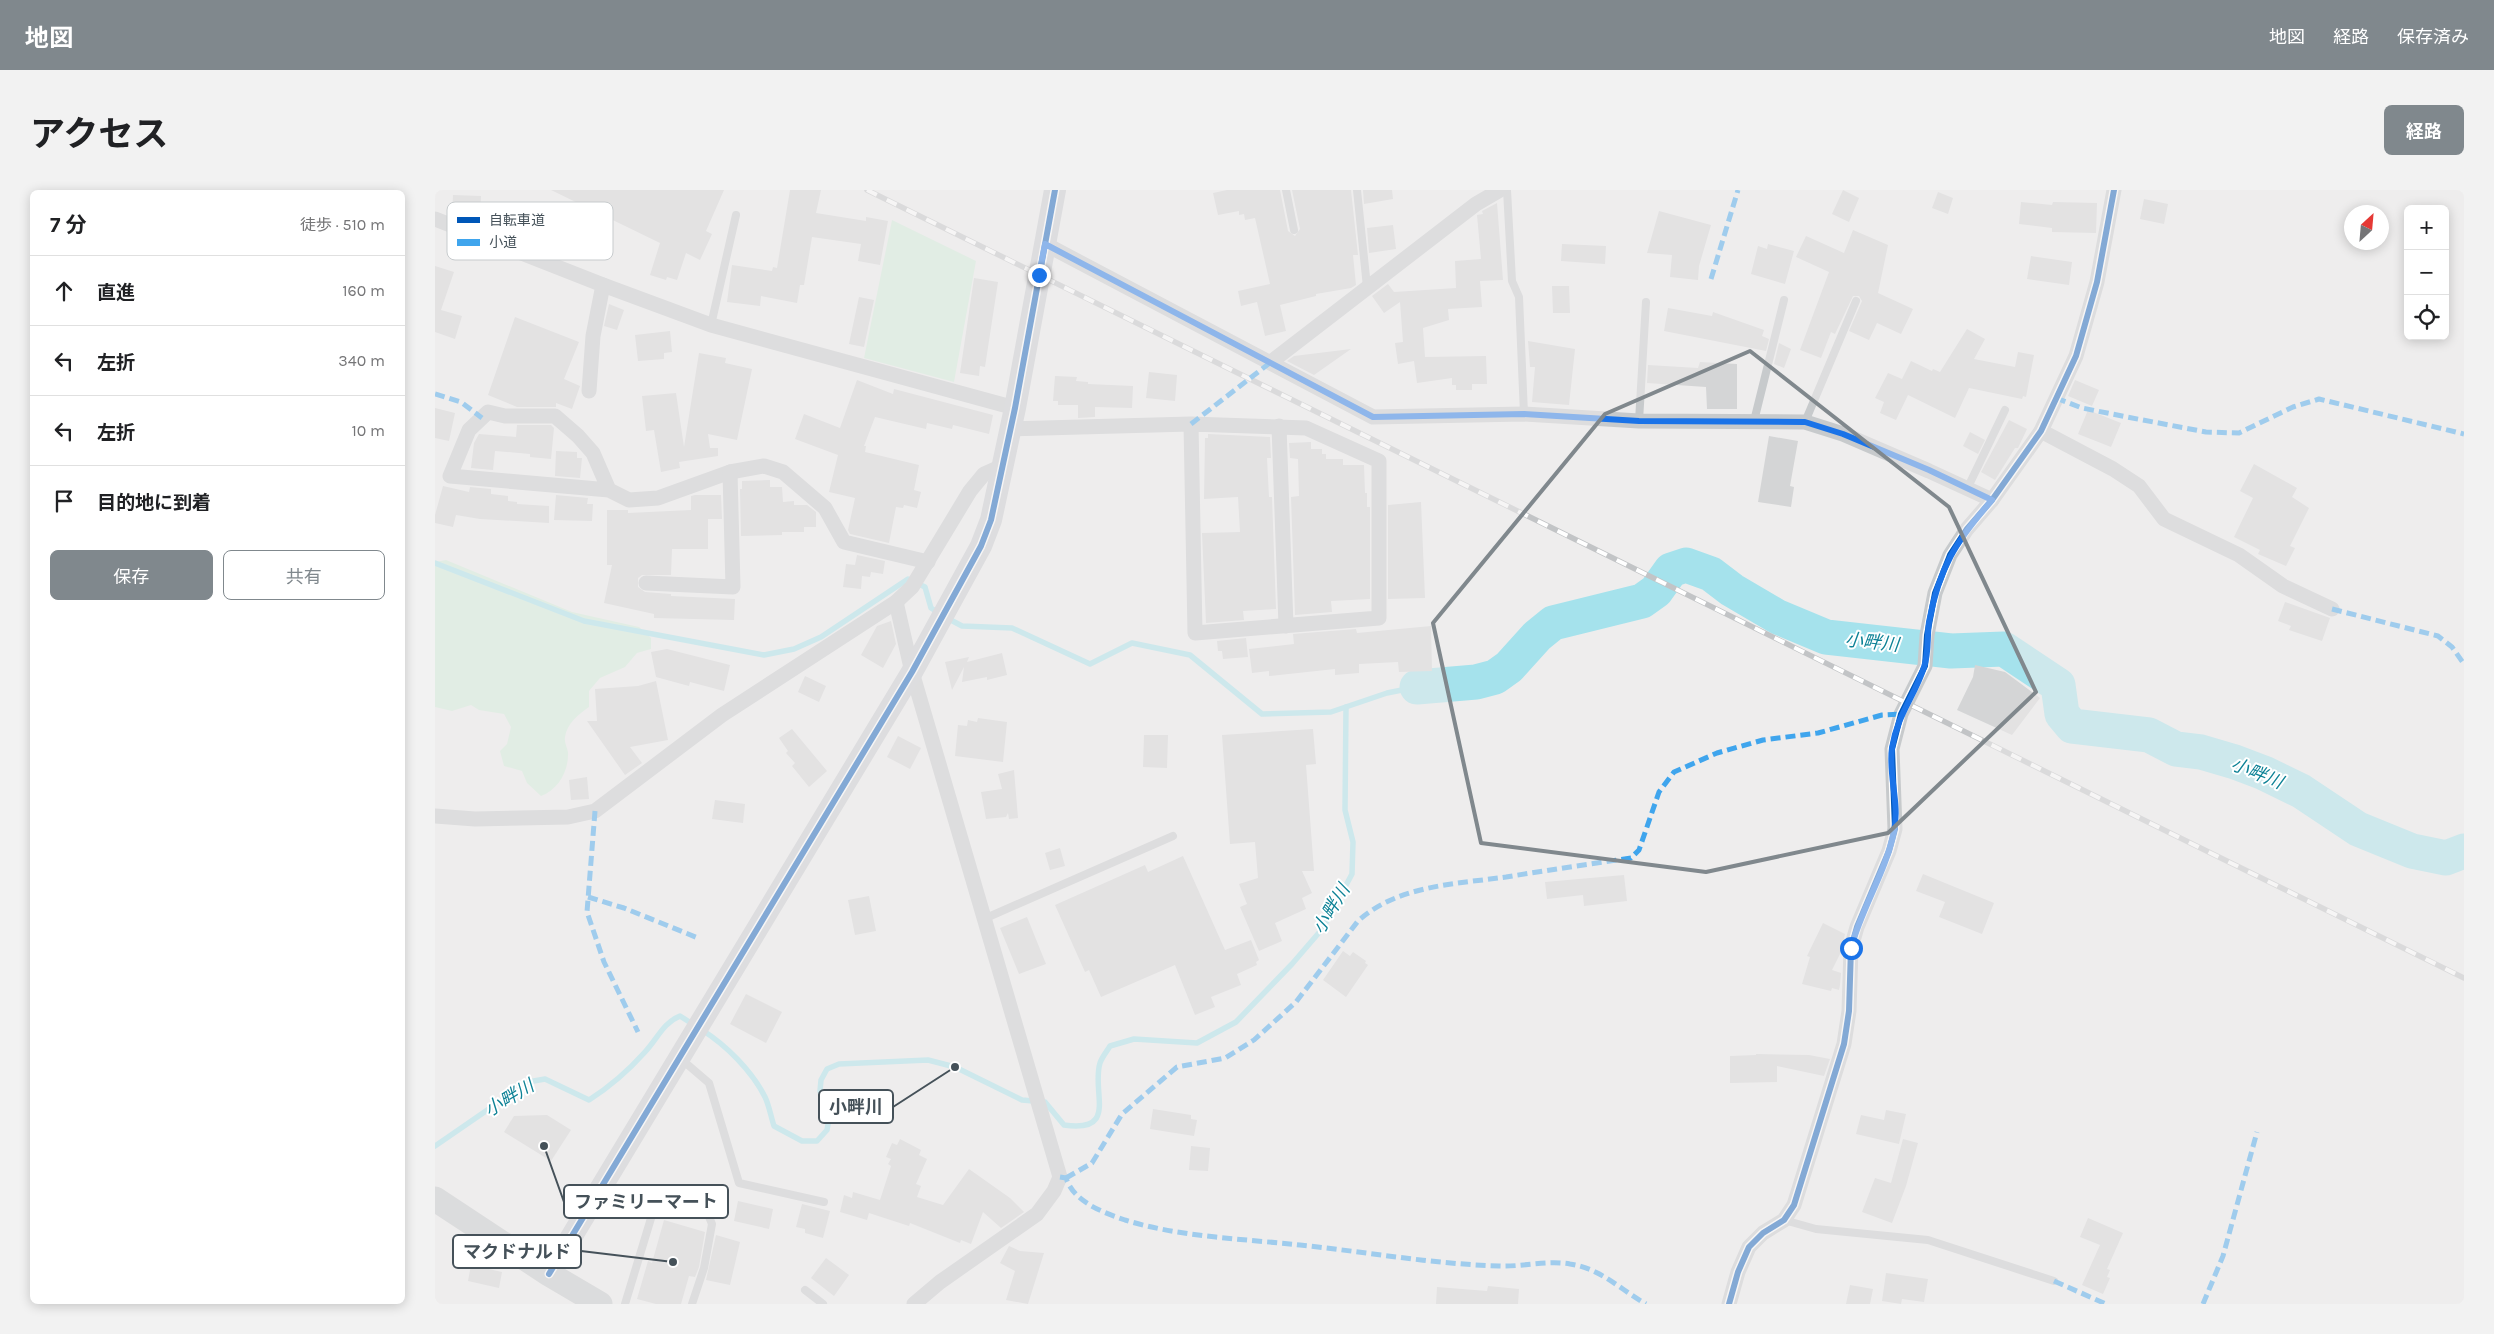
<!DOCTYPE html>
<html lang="ja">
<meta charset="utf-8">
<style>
body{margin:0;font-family:Karla,"Noto Sans JP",sans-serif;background:#f2f2f2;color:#202124}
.controls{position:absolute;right:15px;top:15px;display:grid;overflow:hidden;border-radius:8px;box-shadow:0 2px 12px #0003}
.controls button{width:45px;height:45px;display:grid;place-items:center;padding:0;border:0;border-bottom:1px solid #e0e0e0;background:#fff;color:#202124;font:25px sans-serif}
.compass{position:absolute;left:1909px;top:15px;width:45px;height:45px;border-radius:50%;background:#fff;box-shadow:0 2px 12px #0003;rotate:26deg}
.stop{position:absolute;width:15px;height:15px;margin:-11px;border:4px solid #1a73e8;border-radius:50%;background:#fff}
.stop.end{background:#1a73e8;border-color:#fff;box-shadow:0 1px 5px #0008}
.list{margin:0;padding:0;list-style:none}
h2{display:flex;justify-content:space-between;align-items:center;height:65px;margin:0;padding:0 20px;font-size:21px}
h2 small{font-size:16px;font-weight:400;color:#757577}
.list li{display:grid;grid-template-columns:32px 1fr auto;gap:15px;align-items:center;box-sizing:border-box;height:70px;padding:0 20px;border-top:1px solid #e0e0e0}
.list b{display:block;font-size:19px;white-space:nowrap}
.list em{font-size:16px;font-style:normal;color:#757577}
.actions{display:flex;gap:10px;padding:15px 20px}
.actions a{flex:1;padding:11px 0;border:1px solid #80888d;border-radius:8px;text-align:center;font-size:18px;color:#80888d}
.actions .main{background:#80888d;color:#fff}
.icon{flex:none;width:28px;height:28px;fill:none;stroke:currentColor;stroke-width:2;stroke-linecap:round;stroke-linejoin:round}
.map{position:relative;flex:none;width:2029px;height:1114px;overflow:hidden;border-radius:8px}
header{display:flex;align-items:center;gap:30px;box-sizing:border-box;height:70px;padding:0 25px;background:#80888d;color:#fff}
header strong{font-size:24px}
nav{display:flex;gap:28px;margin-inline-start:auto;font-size:18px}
.intro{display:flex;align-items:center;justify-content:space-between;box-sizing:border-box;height:120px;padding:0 30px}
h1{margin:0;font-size:35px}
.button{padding:12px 22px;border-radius:8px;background:#80888d;color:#fff;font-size:18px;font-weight:700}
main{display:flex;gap:30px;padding:0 30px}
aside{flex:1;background:#fff;border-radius:8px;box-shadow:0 2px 12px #0003}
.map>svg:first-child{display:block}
.green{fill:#d1eeda}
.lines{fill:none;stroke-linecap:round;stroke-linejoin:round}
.stream{stroke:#a5e2ec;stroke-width:5.5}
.river{stroke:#a5e2ec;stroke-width:35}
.building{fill:#d4d5d6}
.lane{stroke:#c7cacc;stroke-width:8}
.street{stroke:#c7cacc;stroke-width:15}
.secondary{stroke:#c7cace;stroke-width:22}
.primary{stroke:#c4c8ca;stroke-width:25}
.rail-casing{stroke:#c2c4c6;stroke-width:5.5}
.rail{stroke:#fff;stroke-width:4;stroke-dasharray:11;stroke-linecap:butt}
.quiet{stroke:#3fa5ed;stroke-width:5;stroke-dasharray:10 5;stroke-linecap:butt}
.cycleway-casing{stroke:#fff;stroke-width:9}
.cycleway{stroke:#0057b8;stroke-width:6}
.route{stroke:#1a73e8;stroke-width:6}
.marked{fill:none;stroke:#80888d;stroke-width:4;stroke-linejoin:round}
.labels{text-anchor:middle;stroke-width:4;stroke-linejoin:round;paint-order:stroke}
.water-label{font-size:18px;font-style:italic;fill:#0d8296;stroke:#fff}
.key{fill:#fff;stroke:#c7cbcd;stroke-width:1}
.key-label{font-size:14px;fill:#455159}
.leader{fill:none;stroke:#455159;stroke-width:2}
.callout-dot{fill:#455159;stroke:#fff;stroke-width:2}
.callout{fill:#fff;stroke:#455159;stroke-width:2}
.callout-label{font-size:18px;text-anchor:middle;font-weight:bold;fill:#455159}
</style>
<header>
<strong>地図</strong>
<nav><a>地図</a><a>経路</a><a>保存済み</a></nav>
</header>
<div class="intro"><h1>アクセス</h1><a class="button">経路</a></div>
<main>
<aside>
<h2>7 分<small>徒歩 · 510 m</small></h2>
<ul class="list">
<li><svg class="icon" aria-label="ahead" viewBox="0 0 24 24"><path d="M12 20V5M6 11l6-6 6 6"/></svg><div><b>直進</b></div><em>160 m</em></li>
<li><svg class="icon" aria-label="left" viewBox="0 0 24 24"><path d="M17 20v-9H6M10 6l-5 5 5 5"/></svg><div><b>左折</b></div><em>340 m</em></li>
<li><svg class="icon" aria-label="left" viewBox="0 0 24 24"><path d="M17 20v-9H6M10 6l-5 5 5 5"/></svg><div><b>左折</b></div><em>10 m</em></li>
<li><svg class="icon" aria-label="arrive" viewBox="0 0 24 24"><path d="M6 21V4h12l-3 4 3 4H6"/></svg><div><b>目的地に到着</b></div></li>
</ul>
<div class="actions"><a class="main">保存</a><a>共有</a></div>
</aside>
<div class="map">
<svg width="2029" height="1114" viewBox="0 0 2029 1114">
<rect width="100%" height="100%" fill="#eeeded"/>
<g class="green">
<path d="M457,30L541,71L519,192L429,168Z"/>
<path d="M11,370L137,422L204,437L216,448V459L202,463L190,477L165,488L154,501V517C144,524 132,533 130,547C129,552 132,557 133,562C134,581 123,600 106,606L92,593L87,581L69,576L65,561L72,554L76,537L69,524L44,520L36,515L17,521L0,517V372Z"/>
</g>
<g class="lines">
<g class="stream">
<path d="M0,373L149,431L329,465L359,459L386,447L473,389L490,397L496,418L504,423"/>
<path d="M512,428L527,436L577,438L655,474L697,453L755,465L827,524L896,522L952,503L982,497"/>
<path d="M267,840C291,855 317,881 330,907C334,915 336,927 339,936L367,951H382L392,940L394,929L385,901L386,890L392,879L404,874L493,870L520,877L587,910L610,912L629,935C684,943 656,902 665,873C667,867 672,861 675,856L699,849L762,853L801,832L857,774L888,738L917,684L918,652L910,620L911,517"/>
<path d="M0,956L93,892L110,889L154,910C176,896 193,881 210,862C223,848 228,833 245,826L259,835"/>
</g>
<path class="river" d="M982,497L1041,492L1060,487L1074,477L1102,446L1118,433L1207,411L1221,401L1236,380L1251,375L1276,384L1297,400L1343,427L1391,447L1516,461L1569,459L1623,495L1627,524L1637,536L1714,545L1741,559L1766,562L1800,572L1829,583L1866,601L1923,639L1977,661L2011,668L2029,661"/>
</g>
<g class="building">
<path d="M116,0H289L271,41L277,44L265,70L251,63L242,90L232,87L231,90L215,85L225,53Z"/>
<path d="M355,0H386L381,23L431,31V27L453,31L445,75L423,71L426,54L377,47L369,95H365L362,113L326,106L325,116L292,112L297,75L337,81L338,77L342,78Z"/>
<path d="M792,0H845L853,41L860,46L865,39L857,0H916L923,65H918L921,95L916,98L881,104V106L845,115L851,141L830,146L822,112L806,116L803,101L835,94L820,28L810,30L809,24L804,25V21L783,25L778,3Z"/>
<path d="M928,0H957L958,9L929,14Z"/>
<path d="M1408,0L1424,8L1414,32L1397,24Z"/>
<path d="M1503,2L1518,8L1513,24L1497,18Z"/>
<path d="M18,5L46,6L45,26L17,25Z"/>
<path d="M1709,9L1733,14L1729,34L1705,29Z"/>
<path d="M1586,12L1617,15L1618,12L1662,13L1661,43L1617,42V38L1584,34Z"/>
<path d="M1062,13L1068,90L1045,91L1047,117L1013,119L1014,130L988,138L990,167L1051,166L1052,194H1037V200H1021V195H1017V188L982,193L979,171L963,174L960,153L968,152L965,112L949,123L937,106L953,94L959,102L1021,98L1020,71L1046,69L1042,25L1048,24L1047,21Z"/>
<path d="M1224,21L1276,35L1264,76L1263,90L1235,87L1237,65L1212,63Z"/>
<path d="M958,35L961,59L934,63L932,38Z"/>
<path d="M1418,40L1453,55L1443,103L1478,119L1466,144L1442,133L1434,150L1414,141L1427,111L1424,106H1418L1400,144L1396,142L1386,168L1365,160L1394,82L1361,67L1371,46L1409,63Z"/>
<path d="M1127,54L1171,56L1170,74L1126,71Z"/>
<path d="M1333,54L1359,61L1350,94L1316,84L1323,56L1332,59Z"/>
<path d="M1596,66L1637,72L1634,95L1592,89Z"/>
<path d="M0,76L19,82L6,120L27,126L20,149L0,142Z"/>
<path d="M539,88L563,92L550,177L545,176L544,186L525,183Z"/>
<path d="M1117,96H1134L1135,123H1118Z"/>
<path d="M424,107L439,110L429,157L414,154Z"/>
<path d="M174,114L189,120L182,140L169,136Z"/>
<path d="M1233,118L1277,126L1278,122L1329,140L1327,146L1334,149L1331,161L1229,141Z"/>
<path d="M80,127L144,152L129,189L145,196L137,219L121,213V217H82L53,205Z"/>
<path d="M1532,139L1550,149L1539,169L1580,177L1583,162L1599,165L1591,207L1588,206L1587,209L1534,198L1520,228L1473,205L1461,230L1445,223L1449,212L1440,208L1453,183L1467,189L1476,171L1497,181L1498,179L1505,182Z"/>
<path d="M235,141L237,162L229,163V169L203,171L200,145Z"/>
<path d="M1093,151L1140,159L1134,215L1097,212L1100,177H1095Z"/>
<path d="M1344,153L1356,159L1349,178L1339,174Z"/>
<path d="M916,159L879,185L852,171L859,166Z"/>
<path d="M264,163L291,168L290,173L317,179L302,250L273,244L275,258H283V266L244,272L245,278L226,282L219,240L211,241L207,206L241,203L249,257Z"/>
<path d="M1265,172L1302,174V219H1272L1271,197L1212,193L1213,175L1263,178Z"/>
<path d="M714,182L742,185L740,211L711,208Z"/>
<path d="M620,186L642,187L641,191L653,192V194L698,196L697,218L660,217V227L643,228V215H623V211H618Z"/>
<path d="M422,190L458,204L459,199L558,225L554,244L518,235L517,239L492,233L491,239L440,227L429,256H431L430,262L484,275L479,300L486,302L482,318L469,315L468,318L461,317L454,353L415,344L413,340L420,308L394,302L403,265L360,249L369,224L405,238Z"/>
<path d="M1640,190L1664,200L1657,216L1633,206Z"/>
<path d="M0,218L20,223L14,251L0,248Z"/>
<path d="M1653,220L1686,233L1676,257L1643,244Z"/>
<path d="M1574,230L1592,239L1583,258H1580L1560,290L1546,282Z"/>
<path d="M82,235H116L119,238L116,269L95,267V264L60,261L58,280L36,278L39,253L44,244L81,247Z"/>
<path d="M1535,242L1550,250L1543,264L1528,256Z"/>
<path d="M773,244L835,247L836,268H832L834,307H837L841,419L808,421L809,430L771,433L767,343L805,342L803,307L769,309L770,248H773Z"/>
<path d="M1334,246L1363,251L1355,296L1359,297L1356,317L1323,312Z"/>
<path d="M876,252V259H887V264H891V269H908V275H929L930,303H932V317H935V409L896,411L897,422L860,425L856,307L864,306L863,269L855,268L854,253Z"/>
<path d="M121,261L142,262V268H147L145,288L120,286Z"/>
<path d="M1819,274L1862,298L1857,307L1874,318L1855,356L1860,358L1851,376L1823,364L1825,360L1799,347L1818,308L1805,301Z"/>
<path d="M335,290V297H347L348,312L359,311V315H372L381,322V337H369V342H347V345L306,346L305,299H307V291Z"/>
<path d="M8,296L34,302L35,297L56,299V304L73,306V311L82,312V314L114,316V333L45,329L21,325L18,337L0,333V325Z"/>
<path d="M121,305L153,308L152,314H158L157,331L119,330Z"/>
<path d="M260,305H286L287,329H273V359H237L236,385H207L203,388V397L210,402L236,404V406L300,409L299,430L219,428V424L169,413L177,375H172V320H193V323L256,320V306Z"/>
<path d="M986,312L990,408L953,409V315Z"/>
<path d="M422,365L450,371L448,384L436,382L435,387L427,386L426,399L408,397L411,374L420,375Z"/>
<path d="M1850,412L1895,428L1887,451L1854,440L1856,436L1843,431Z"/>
<path d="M456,431L461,454L448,478L426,465L442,436Z"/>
<path d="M996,436L997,481L964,482L963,472L924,474V483L900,485V479L834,486V481L817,483L814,459L859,454L858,444L921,439L922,443Z"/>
<path d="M811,448L813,467L788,469L787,461H783L782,451Z"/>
<path d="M232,459L295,475L289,501L255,492L254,496L221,487L216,462Z"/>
<path d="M567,463L572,485L552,490V487L527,492L529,477L517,500L510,472L534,467L532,472Z"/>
<path d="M1540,475L1570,482L1605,508L1577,545L1522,520L1538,487Z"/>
<path d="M370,486L391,496L384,512L363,502Z"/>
<path d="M221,491L233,550L195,557L207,573L190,585L152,531H162L160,499L203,496Z"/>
<path d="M543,528L572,532L568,572L520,566L523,535L532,536L533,530L542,532Z"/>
<path d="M357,539L392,581L374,597L357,576L360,573L351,563L353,561L344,548Z"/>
<path d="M878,539L881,574L871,575L879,681H867L877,703L867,708L871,719L840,733L847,751L824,761L805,717L812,714L804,694L823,688L820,652L795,654L787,545Z"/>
<path d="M709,545H733L732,578L708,577Z"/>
<path d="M463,546L486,558L475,579L452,567Z"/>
<path d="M579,580L583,628L574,629L573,623L571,627L551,629L546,602L567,599L563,584Z"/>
<path d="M152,587L154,609L136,610L134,590Z"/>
<path d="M280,610L310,614L308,633L277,629Z"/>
<path d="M625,658L630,676L615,680L610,663Z"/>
<path d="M748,666L790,760L816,750L824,770L821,772L822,775L802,784L806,795L776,807L780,817L760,825L740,775L666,807L654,780L650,782L620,715L710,675L713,682Z"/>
<path d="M1488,684L1559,713L1547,744L1504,727L1510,712L1481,701Z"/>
<path d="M1189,685L1192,711L1149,716L1148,705L1112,709L1110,692Z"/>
<path d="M434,706L441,741L420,745L413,710Z"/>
<path d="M592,727L611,774L584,784L565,738Z"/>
<path d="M1388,733L1410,744L1406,762L1397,780L1406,783L1405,795L1404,800L1397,798L1396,801L1367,794L1375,767L1372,766Z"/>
<path d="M908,761L915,766L918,762L931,771L930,773L933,775L911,807L888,790Z"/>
<path d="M311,804L347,822L331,853L295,834Z"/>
<path d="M1321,864L1374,865L1395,869L1389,886L1342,876V892L1295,893V866L1321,865Z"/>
<path d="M718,919L756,925V929L762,930L759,946L715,939Z"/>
<path d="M1451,920L1471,924L1464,954L1421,944L1426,925L1449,930Z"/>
<path d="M112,925L136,940L116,971L69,942L79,926Z"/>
<path d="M465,949L486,960L484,965L492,969L481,994L486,996L482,1007L508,1015L534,979L575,1008L589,1022L566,1038L548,1022L536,1054L526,1050L525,1053L475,1033L474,1036L434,1023L432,1030L405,1022L409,1005L417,1008L418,1002L445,1010L456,976L453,974L456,969L451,967L457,953L462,955Z"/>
<path d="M1468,949L1483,953L1471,996L1457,1033L1427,1022L1440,988L1456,993Z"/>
<path d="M756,956L775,958L773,981L754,980Z"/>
<path d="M303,1011L338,1019L334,1039L299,1031Z"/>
<path d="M367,1014L395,1021L388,1048L370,1043V1039L361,1037Z"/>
<path d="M1653,1028L1688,1043L1672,1079L1675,1080L1672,1087L1675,1088L1668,1104L1647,1095L1665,1055L1645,1047Z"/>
<path d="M229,1030L270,1042L264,1077L260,1087L254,1086L246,1114H221L202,1109L213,1071L217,1073Z"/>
<path d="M281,1045L305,1052L295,1095L271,1090Z"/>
<path d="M574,1056L585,1061L609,1063L593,1114L571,1110L580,1081L565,1073Z"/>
<path d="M391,1068L414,1085L399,1106L376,1088Z"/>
<path d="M36,1075L67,1082L64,1098L33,1091Z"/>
<path d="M1451,1083L1493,1089L1489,1112L1467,1109L1466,1114L1447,1111Z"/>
<path d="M1415,1095L1438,1099L1435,1114H1411Z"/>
<path d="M1053,1096L1084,1099L1083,1114H1001L1002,1097L1052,1101Z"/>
</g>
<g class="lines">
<g class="lane">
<path d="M851,0L859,40"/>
<path d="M922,0L932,97"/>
<path d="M1072,0L1077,91L1084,107L1089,224"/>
<path d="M276,135L301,25"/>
<path d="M1204,231L1211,112"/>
<path d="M1319,231L1349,110"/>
<path d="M1370,232L1421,111"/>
<path d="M1533,297L1570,220"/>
<path d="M551,728L738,646"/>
<path d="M246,869L274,893L304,993L389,1012"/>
<path d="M1349,1030L1381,1039L1493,1050L1619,1091"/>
<path d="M370,1100L388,1114"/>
<path d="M190,1114L217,1025L233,1014L248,1010L261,1013L272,1022L277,1034L269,1078L257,1114"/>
</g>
<g class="street">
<path d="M0,29L168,95L276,135L580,218"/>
<path d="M610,54L938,227L1089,224L1204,231L1370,232L1408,244L1494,281L1557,310"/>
<path d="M836,172L1041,14L1065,0"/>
<path d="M154,201L158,146L168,95"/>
<path d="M844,236L851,436"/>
<path d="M575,239L756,234L871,238L944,271V428L760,443L756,234"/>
<path d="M1606,241L1678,279L1704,296L1729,329L1804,365L1848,396L1897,419"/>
<path d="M174,300L158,263L143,246L120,226H70L53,222L34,240L15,286L174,300L194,310L223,308L295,282L329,276L348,282L390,318L409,352L493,372"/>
<path d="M211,393L298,397L295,282"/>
<path d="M461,412L477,482L625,987L619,1001L602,1024L505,1092L479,1114"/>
<path d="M0,626L40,629L133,627L160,621L287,525L461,412L477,397L535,301L549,284L567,276"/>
<path d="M1294,1114L1303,1082L1314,1057L1328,1043L1349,1030L1359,1015L1409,854L1414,821L1416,758L1422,737L1454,661L1460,639L1457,559L1466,524L1490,476L1492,445L1500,403L1515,365L1532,339L1557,310L1606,241L1641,166L1662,92L1679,0"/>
</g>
<path class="secondary" d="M114,1084L477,482L546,356L556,330L580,218L620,0"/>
<path class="primary" d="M0,1009L114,1084L165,1114"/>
<defs>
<path id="rail" d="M432,0L2029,788"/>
</defs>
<use href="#rail" class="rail-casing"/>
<use href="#rail" class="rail"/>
<g class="quiet">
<path d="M1276,89L1303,0"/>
<path d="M0,204L26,212L47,228"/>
<path d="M1621,208L1647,218L1692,227L1771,242L1804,243L1858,217L1884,209L2029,244"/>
<path d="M756,234L836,172"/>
<path d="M1897,419L2003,446L2017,457L2029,474"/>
<path d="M160,621L152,722L169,772L203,842"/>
<path d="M153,707L189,718L263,748"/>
<path d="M625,987L631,988C639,1012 667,1022 690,1030C744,1047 809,1049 865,1055C932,1062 997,1074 1064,1076C1087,1077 1112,1070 1135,1074C1165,1078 1186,1100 1211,1114"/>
<path d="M631,988L657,973L687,924L742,877L790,868L819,850L861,812L923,731C963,695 1021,694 1071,687C1113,680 1155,674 1196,668L1204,660L1224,602L1239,582L1282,563L1328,550L1383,543L1447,525L1466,524"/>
<path d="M1619,1091L1671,1114"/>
<path d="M1768,1114L1788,1066L1822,942"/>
</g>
<defs>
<g id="cycleway">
<path d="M114,1084L477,482L546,356L556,330L580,218L620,0"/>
<path d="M1294,1114L1303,1082L1314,1057L1328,1043L1349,1030L1359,1015L1409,854L1414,821L1416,758L1422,737L1454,661L1460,639L1457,559L1466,524L1490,476L1492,445L1500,403L1515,365L1532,339L1557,310L1606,241L1641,166L1662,92L1679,0"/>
</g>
</defs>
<use href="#cycleway" class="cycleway-casing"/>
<use href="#cycleway" class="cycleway"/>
</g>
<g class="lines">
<path class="route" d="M604,85L610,54L938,227L1089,224L1204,231L1370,232L1408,244L1494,280L1557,310C1521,351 1504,378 1494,432C1492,446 1494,464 1489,477C1480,506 1462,525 1457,558C1453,585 1465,613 1459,641C1451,682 1427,717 1416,758"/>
</g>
<path d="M0 0H2029V1114H0ZM1315,161L1514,317L1601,502L1453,643L1271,682L1046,653L998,433L1170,224Z" fill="#eeeded" fill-opacity=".55" fill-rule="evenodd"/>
<path class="marked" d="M1315,161L1514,317L1601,502L1453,643L1271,682L1046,653L998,433L1170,224Z"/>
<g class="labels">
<g class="water-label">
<text transform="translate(1437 452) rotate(6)" y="6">小畔川</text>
<text transform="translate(1822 583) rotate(22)" y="6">小畔川</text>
<text transform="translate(896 719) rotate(-59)" y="6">小畔川</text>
<text transform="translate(74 908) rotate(-31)" y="6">小畔川</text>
</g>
</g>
<rect x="12" y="12" width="166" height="58" rx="8" class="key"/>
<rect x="22" y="27" width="23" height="6" fill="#0057b8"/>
<rect x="22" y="49" width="23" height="7" fill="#3fa5ed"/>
<g class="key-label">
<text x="54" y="35">自転車道</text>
<text x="54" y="57">小道</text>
</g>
<path class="leader" d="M520 877L458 917M109 956L129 1012M238 1072L146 1061"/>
<g class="callout-dot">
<circle cx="520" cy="877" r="5"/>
<circle cx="109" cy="956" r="5"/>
<circle cx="238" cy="1072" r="5"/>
</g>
<g class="callout">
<rect x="384" y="900" width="74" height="33" rx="5"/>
<rect x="129" y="995" width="164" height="33" rx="5"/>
<rect x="18" y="1045" width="128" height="33" rx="5"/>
</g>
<g class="callout-label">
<text x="421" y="923">小畔川</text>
<text x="211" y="1018">ファミリーマート</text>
<text x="82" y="1068">マクドナルド</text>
</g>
</svg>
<div class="controls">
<button>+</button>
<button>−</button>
<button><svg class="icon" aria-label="locate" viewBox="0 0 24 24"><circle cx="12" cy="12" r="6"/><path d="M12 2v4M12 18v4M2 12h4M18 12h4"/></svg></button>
</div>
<svg class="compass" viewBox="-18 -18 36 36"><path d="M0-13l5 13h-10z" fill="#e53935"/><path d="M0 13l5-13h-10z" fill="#757577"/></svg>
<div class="stop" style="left:1416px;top:758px"></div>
<div class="stop end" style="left:604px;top:85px"></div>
</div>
</main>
